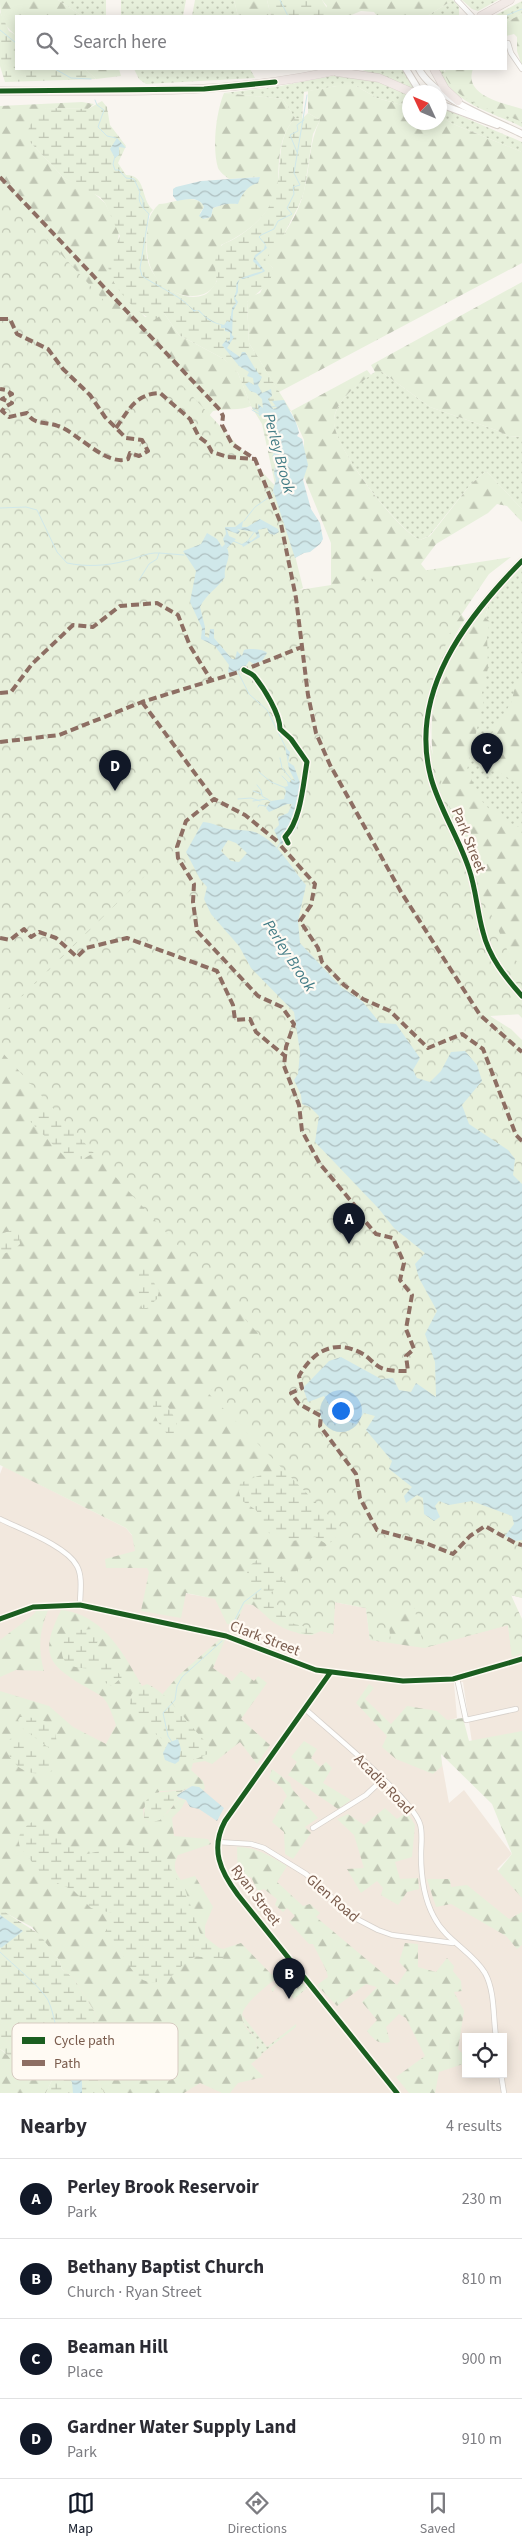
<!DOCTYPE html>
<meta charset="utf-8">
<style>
body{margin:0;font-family:"Source Sans 3",sans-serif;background:#f2f2f3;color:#2b2b33}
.controls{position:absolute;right:15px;bottom:15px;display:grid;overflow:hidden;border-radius:0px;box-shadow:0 2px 12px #0003}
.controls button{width:45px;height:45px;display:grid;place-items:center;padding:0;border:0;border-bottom:1px solid #e1e1e2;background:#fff;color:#2b2b33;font:25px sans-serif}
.compass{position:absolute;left:402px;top:85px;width:45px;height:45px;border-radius:50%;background:#fff;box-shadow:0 2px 12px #0003;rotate:314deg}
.you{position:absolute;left:340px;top:1410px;width:18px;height:18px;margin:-12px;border:4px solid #fff;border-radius:50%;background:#1a73e8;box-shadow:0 0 0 8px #1a73e833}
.badge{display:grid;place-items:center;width:32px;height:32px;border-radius:50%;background:#111827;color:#fff;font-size:16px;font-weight:700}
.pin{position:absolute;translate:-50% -41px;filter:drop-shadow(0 1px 2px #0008)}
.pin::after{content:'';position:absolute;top:26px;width:18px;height:15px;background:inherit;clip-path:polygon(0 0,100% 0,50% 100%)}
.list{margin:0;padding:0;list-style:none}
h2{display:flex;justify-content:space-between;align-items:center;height:65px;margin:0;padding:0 20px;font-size:21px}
h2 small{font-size:16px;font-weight:400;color:#7c7c81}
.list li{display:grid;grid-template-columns:32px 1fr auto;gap:15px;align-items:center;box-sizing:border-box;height:80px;padding:0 20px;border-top:1px solid #e1e1e2}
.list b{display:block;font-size:19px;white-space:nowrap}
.list p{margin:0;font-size:16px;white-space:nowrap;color:#7c7c81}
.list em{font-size:16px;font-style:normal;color:#7c7c81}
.icon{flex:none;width:28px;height:28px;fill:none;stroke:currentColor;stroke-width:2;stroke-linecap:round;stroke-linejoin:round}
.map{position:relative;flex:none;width:522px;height:2093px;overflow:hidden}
.search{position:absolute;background:#fff;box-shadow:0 2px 12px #0003;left:15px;right:15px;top:15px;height:55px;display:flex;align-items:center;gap:12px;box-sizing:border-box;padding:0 18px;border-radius:0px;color:#7c7c81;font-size:19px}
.sheet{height:385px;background:#fff}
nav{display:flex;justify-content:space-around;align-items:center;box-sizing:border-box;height:70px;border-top:1px solid #e1e1e2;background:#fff;font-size:14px;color:#7c7c81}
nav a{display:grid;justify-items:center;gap:2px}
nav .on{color:#111827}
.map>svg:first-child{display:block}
.residential{fill:#f2e8de;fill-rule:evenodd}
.grass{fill:url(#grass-dots)}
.forest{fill:url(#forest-firs)}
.wetland{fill:url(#wetland-marsh)}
.park{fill:url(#park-crowns)}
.water{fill:url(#water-waves);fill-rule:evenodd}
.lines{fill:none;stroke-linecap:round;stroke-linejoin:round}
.stream{stroke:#d0e8ea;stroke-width:1}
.street-casing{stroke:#d7d1cb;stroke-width:6}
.secondary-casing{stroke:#d9d2cb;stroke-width:8}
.highway-casing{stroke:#dad1cc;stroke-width:9}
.street{stroke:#fefefd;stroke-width:4.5}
.secondary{stroke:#fefefd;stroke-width:6}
.highway{stroke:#f2eae7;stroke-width:8}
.quiet{stroke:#8d6e63;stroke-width:4;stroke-dasharray:8 4;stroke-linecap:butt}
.cycleway-casing{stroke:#fffaf3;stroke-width:8}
.cycleway{stroke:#1b5e20;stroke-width:5}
.labels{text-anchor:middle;stroke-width:4.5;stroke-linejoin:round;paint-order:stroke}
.street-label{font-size:15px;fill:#7a5c4d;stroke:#fffaf3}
.water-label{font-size:16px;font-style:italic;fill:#437c86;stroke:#fffaf3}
.key{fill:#fffaf3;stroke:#d7cbc1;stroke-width:1}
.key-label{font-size:14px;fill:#7a5c4d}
</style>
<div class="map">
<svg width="522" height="2093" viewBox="0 0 522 2093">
<defs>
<pattern id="grass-dots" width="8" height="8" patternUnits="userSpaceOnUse" patternTransform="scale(1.25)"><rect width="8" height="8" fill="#e7f0db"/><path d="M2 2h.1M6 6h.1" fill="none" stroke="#c0c6b4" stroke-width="1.8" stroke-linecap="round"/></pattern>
<pattern id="forest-firs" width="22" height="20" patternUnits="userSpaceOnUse" patternTransform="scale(1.25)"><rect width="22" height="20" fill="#e7f0db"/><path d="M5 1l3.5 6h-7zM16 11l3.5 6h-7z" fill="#c0c6b4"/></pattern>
<pattern id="wetland-marsh" width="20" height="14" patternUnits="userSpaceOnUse" patternTransform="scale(1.25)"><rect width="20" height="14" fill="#e7f0db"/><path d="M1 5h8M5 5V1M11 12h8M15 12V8" fill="none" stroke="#c0c6b4"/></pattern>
<pattern id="park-crowns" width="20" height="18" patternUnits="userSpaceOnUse" patternTransform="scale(1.25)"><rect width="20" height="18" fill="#e7f0db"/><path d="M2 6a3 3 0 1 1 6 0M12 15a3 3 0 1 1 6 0" fill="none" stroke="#c0c6b4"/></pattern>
<pattern id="water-waves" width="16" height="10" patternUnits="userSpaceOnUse" patternTransform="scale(1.25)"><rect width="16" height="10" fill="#d0e8ea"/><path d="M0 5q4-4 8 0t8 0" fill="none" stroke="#aebfc0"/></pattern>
</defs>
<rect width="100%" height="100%" fill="#f9f5f0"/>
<path class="residential" d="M3,1466L126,1528L151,1558L160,1589L253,1605L269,1594L332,1634L334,1602L366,1608L370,1640L508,1625L513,1656L522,1653V1762L477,1776L463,1682L454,1683L457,1718L435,1724L449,1803L464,1790L512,1854L497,1869L522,1896V2093H75L42,1990L115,1926L0,1746V1474ZM466,2037H503V2074H466Z"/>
<g class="grass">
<path d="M58,0H106V16H82Z"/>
<path d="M121,0H186L183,16H121Z"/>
<path d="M195,0H234L238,16H192Z"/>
<path d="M453,0L459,7V16H427Z"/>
<path d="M462,0H498L478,11L472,9Z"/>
<path d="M522,1V14L506,22V16H494Z"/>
<path d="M134,69H250L255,78L146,84L139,79Z"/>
<path d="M360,69H403L414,89Z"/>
<path d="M437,69H445L444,71L522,122V127C486,109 458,107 437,69Z"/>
<path d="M337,75L380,80L409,94V107L377,98L356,86H337L304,92L302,119L295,118L283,99L224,93L275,87Z"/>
<path d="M440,107L522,142V152L453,124L440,116Z"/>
<path d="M375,372H382L430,407L496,430L508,436L522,437V509L486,471L470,485L429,536L420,540C398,530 332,446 334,421C335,400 360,382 375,372Z"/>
<path d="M522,563V857L483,810L463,770L485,617L490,601Z"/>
<path d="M293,1971L307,1988L294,1999L283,1982L275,1987L273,1992L271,1989Z"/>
<path d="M242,2015L267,2047L296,2024V2027L260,2055L256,2051L257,2040L243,2022Z"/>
</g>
<g class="forest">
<path d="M0,0H58L82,16H16V35C3,25 0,17 0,0Z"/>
<path d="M234,0H267L271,16H238Z"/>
<path d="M322,0H453L427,16H377L374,12L361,11L349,16H322L327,6Z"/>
<path d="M522,14V66L517,51V37L514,34L506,36V22Z"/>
<path d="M85,69H119L121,76L96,79Z"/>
<path d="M445,69H473C463,96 504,103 522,109V122C499,111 445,100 445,69Z"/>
<path d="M337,86H356L377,98L409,107L410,122H440V116L453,124L522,152V263L279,392L249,343L247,302L252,296L260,293L273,268L264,260C281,241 298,216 304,191C310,167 309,142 320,120L308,113V91Z"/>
<path d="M224,93L283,99L295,118C279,136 279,158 278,182C276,212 246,234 221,245C220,256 221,270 217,280C210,302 179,298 165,287C149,275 145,253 147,234C148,220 149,214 159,204C173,204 190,193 203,204L204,207L200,213L204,219L211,217L213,208L232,202L236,204L247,188L260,177L229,179C225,176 220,172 218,168C212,148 216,112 224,93Z"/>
<path d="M82,102L94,104L88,109L46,108L30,142L64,178L90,190L105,203L119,231L114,282L145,317L164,313L179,335L224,359L232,366L238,373L251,406C240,411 226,408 213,411L209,416L0,546V106Z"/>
<path d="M522,282V437L508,436L496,430L430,407L382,372H375L371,365Z"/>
<path d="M367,370L371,375C358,384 334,402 334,421C333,447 397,530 420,540L430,536L470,485L486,471L522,509V522L507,506L497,504L488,513L436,544L421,564L465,619C438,661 421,706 423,756L522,1000V1018L474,967L331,659V543L304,477V440L291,411Z"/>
<path d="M0,563L293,597L490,1016L511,1029L522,1040V1598L511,1595L522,1653L512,1657L508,1625L424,1648L370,1640L366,1608L335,1602L333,1634L321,1631L312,1635L300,1634L277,1624L253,1605L245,1604L235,1625L227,1624L215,1599L186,1593L181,1618L141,1611L149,1572L147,1568H106L105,1559L135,1551L132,1535L126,1528L0,1465Z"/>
<path d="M490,601L485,617L490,622L487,634L488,668L482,693L484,700L467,770L481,800L490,810H500L506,822L519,827L522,834V992C511,972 489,943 483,923C476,900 476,875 468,852C459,827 443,805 437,779C420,703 444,658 490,601Z"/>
<path d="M516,679L522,680V787L496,770L488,756L492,733L512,701Z"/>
<path d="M48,1610C39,1632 38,1649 44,1671L16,1670L0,1677V1640L33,1615L36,1611Z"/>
<path d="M61,1610C109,1615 128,1664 151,1701L160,1697L178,1676L220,1639L225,1640L213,1668L232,1681L241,1671L254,1681L258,1676L267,1683L241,1719L270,1745L257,1764L240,1742L212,1764L205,1761L193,1763L191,1770L203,1781L205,1788L203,1791L192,1786L184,1790L160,1791L143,1809L144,1819L150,1823L167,1813L179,1799L186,1800L181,1809L172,1818L174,1836L208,1839L211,1844L178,1855C173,1865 174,1871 181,1880L195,1876L213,1907L205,1926V1936L212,1945L223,1949L241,1943L272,1975L283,1966L287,1970C276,1979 241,2003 242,2017C242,2025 252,2034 257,2040L256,2051L262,2055L251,2064L264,2077L238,2083L230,2093H222L200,2083L184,2093H104L96,2076L97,2059L105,2045L104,2038L94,2011L74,1979L62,1969L59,1960L32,1927L0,1910V1691L49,1706L73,1727L106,1744L116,1725C113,1717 110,1707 105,1700C102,1695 92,1691 86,1687C46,1664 40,1653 61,1610Z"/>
<path d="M369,1684L374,1688L365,1699L391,1724L407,1706L437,1711L447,1720L463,1718L469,1741L522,1731V1898L498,1871L512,1854L492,1804L441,1754L442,1766L433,1774L396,1759L382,1747L387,1736L356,1703Z"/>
<path d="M304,1741L317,1749L311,1758L320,1767L326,1762L332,1768L323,1783L351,1800L338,1809L288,1775L297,1762L291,1757Z"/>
<path d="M272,1769L290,1783L292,1789L318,1818L305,1827L311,1833L293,1859L285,1854L284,1832L272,1822L287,1796L282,1788L269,1778Z"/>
<path d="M385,1808L397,1819L407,1812L415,1825L412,1857L395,1862L400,1879L418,1878L419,1889L407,1892L398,1905L381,1895L383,1888L377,1881L361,1893L347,1869L364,1868L354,1835L337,1819L348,1814L364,1825Z"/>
<path d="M237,1847C257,1847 270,1856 287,1866L277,1882L303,1906L310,1904L320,1913L316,1917L397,1985L407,1970L399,1962L405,1943L418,1944V1967L436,1972L447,1958L454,1966L453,1971L461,1981L462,1991L454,1992L464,2011L458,2049L466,2057V2063L439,2072L435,2093H409L396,2077L425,2056L406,2018L399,2014L386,2027L390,2042C379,2045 374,2040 367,2031L377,2020L362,2002L377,1987L366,1984L337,2006L317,1985L328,1977C328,1971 316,1951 313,1944H309L289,1922L295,1916L287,1908L283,1912L275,1905L277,1899L264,1889L258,1891L251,1877L238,1880Z"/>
<path d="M427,1879H450L451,1887L467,1885L509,1919L522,1912V1945L517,1949L506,1936L451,1904L436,1907Z"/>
<path d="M0,2049L26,2070C36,2067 46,2072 52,2080L46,2093H0Z"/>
</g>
<g class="wetland">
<path d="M267,0H322L328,10L322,16H271Z"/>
<path d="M0,12L9,31L16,35V69H85L96,79L5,82L0,66Z"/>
<path d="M102,101L107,107L110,125L126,146L118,163L126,175C147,175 140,199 153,210C147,215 148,223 147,232C146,242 145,256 150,267C157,285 184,303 204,295C210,293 214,285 217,281C215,270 213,257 220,247C223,243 229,242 234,239C248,231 262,219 270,205C287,176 271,145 295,118L302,119L308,113L320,120L313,134L304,192L299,205L280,242L265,260L273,268L270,282L247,302L249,343L291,411L279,414L262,405L271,414L288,478L275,484L262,424L251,406L238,373L224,359L179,335L164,313L154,320C136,314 111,286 108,266L120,236L105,203L100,197L64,178L30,142C24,127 34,117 46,108L88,109Z"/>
<path d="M29,1110L85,1118L99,1150L83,1159L65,1157L26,1117L24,1112Z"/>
<path d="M13,1230L19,1234L20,1244L14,1250L0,1255V1234Z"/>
<path d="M144,1266L159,1291L157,1299L147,1308H142C139,1297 134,1274 144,1266Z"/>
<path d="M158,1397C170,1406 177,1419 179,1435L172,1439C160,1427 152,1417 153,1400Z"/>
<path d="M294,1467L344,1526L345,1534L328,1545L315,1537L292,1541L274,1536L269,1533L256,1510L241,1500L239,1492L240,1483L266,1473Z"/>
<path d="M257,1560L269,1563L278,1576L287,1581L324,1630C287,1646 240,1605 248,1567Z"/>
<path d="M92,1629L98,1632L99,1638L97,1643L100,1652V1660L113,1667L122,1677L112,1686L107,1684L94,1670C86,1667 77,1669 70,1665C57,1659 61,1638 72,1632C77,1629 86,1630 92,1629Z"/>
<path d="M147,1684C167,1691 190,1727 207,1743L210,1748L208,1754L181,1765L165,1760L163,1753L168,1743C152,1731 105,1699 147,1684Z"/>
<path d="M20,1717C41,1717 59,1722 56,1747L49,1748L22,1728L18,1720Z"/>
<path d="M19,1736L53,1763V1769L50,1772C28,1777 11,1768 6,1745L10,1739Z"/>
<path d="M184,1790L177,1795L179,1799L160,1820L150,1823L144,1819L145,1802L153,1793Z"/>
<path d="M35,1821C52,1822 64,1842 76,1853L83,1855L124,1845L140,1846L160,1852L168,1860L173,1874L185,1889L200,1933L218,1947L224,1958C214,1964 202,1952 190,1959C184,1962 179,1970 173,1975C140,1997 129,1965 116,1942L108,1938L105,1932L113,1918L112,1913L91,1908L73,1890L44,1877L20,1847C16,1834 24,1825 35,1821Z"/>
<path d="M0,1909L39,1934L59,1960L62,1969L74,1979L94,2011L104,2038L105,2045L97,2059L96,2076L104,2093H46L52,2080C39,2062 29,2074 17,2066C10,2061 8,2053 0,2049Z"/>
</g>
<path class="park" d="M0,188L279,490L303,588L299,590L511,557L489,574L451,630L434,677L425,729L464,853L509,954L522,966V1014L490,1016L506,1033L522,1040V1598L511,1595L522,1619V1653L512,1657L508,1625L424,1648L414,1607L387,1612L391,1642L370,1640L366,1608L335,1602L333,1634L291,1623L269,1594L344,1531L208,1393L264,1340L0,1050V1018L215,807L0,1017Z"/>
<g class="water">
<path d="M117,138L126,148L119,147V155L115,158L110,149Z"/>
<path d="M260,177L258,183C247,186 242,194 238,204C228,203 223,204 213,208L211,217L203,219L199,216L204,207C199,196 187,199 177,201L173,196V189L176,187L201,181Z"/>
<path d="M265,244L267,248L255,258L265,271C263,273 243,280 240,279L238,283V292L235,298L238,302L233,311L232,335L234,337L227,348L240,357L242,352H245C250,359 255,371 262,377L258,385L262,393L271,389L272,396L268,399L273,409L277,408L272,401L284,400C290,413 296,418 299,433L297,436L302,439L308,465L303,480L311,509L320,523L323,539L320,544L310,552L304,553L295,558L273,490L276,480L274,473L276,461L272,456L274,454L272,451L277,446H272L269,439L275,431L268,421L271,420L267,414L263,417L264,414L259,416L258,404L263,408L262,399L256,393L250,391L245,384L249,382L254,385L253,378L247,376L249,372L239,366L222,345L227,339V342L230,340V332L225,331V328H221V325C208,322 207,318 197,310L194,312L188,305L194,310H199C206,318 214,323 224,325L227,321L230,322L232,308L236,303C233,298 234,298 236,292C237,289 235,284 238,281C240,277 259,272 263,271L253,261L255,255L264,249Z"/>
<path d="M260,519L278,529L279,532L274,535L269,533L267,528L258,530L260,537L243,547L242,544L249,540L251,541L257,536L255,532L237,529L240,531L238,534L227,530L229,536L236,539L227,548C232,559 223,566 225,577C218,588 206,594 200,607L205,627V636L209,638L210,629H214V638L232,659H235L237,651L242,656L244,650C249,648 264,649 267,653L262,661L254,664L249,661L244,669L230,673L228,672L229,665L215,646L201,639L202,628L190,602L196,571L183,551L201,544L207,533L217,539L222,547L225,544L223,539L226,534L225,527H235L243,521L242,527H247Z"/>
<path d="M285,747L290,752L288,762L294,766L300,783L303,778C311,785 301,797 300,806C299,812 301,820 298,825C295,832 286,842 281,845L274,830L279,825L278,817L288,813L292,804H287L269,812L266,808L271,801L284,799L286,791L284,787L288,786L287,782H291V779L295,781L289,769Z"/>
<path d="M203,822C215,823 219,827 229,829C238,831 251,829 259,834C280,845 291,868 306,885L298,921L300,943L341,987L362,1001L380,1023L396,1024L420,1058L413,1070L417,1078L430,1082L441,1071L451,1052L465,1051L477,1065L482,1081L462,1105L469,1124L508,1150L515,1159L513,1175L522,1184V1540L516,1541L505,1536L514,1524L512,1516L472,1501L449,1505L439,1501L435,1506L440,1517L434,1521L424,1514L423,1498L417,1495L406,1503L404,1496L412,1487L389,1469L392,1461L366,1430L375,1416L364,1413L356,1424L343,1420L335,1424L329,1417L330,1406L324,1396L308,1402L303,1388L329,1361L341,1357L381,1379L393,1378L399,1390L411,1392L416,1383L436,1397L435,1362L425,1334L437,1311L419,1278L415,1264L425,1253L394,1228L379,1209L315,1142L319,1116L310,1107L302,1104L301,1095L294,1080L298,1074L300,1052L294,1012L251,968L239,946L211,914L204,899L207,887L200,879L186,852ZM228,840L236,843L247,853L239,862L231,861L221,851Z"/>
<path d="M178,1739L181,1749L179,1761L175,1764L165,1760L163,1753L168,1743Z"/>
<path d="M192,1786L199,1787L224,1808L217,1821L199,1809L190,1807L186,1800L178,1797L177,1795Z"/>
<path d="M0,1915L23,1931L1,1948L0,1947Z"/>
<path d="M66,2056L65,2067C81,2070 83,2076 82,2093H73L72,2082L58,2067L59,2059Z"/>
</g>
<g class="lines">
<g class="stream">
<path d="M280,0L288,16"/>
<path d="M505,16L522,9"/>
<path d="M0,30L16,43"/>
<path d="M55,69L71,78L91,79"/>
<path d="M95,100L97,105L104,110L98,127L107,136L116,138"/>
<path d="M297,152L290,135L298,131L297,125L304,120"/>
<path d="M115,156L113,164L115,170H119L126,178L134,179L140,192C137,202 142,207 149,214L140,268L142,276C155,285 178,295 188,305"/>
<path d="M140,195L143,200V207"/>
<path d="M265,244L259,237L261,235L274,229L278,221L292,214L287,208L294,194L293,187L300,185L294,173L307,95"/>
<path d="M272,407L276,406"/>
<path d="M253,408L260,412"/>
<path d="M252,410L259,414"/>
<path d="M265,426L271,435"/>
<path d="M269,429L270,425"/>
<path d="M271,495L274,492"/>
<path d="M0,508L26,507L37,510L57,552L67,563C86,567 106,566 125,561C136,559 147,552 159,553"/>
<path d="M244,521L255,507L268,498"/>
<path d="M233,541L243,545"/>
<path d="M247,542L255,531"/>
<path d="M139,580L149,564L157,559L159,553L184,555"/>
<path d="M237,670L249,694L267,710L286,748"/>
<path d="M280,758L282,768L291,779"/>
<path d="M259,772L271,782L286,788"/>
<path d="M282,776L289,783"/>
<path d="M257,785L261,790L262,796L272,802"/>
<path d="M253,791L262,794"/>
<path d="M238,799L251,798L260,801"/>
<path d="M253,801L267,799"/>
<path d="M258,807L259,805L266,806"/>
<path d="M276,850L280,843"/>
<path d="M229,1631L244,1602L261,1589"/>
<path d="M172,1742L168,1736L163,1713L175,1700L177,1686L182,1677L222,1641"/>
<path d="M0,1952C13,1965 39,1985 48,2000C55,2014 56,2039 65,2048L64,2057"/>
</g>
<defs>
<g id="street">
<path d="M457,0L472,16"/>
<path d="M508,43L511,53L522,69"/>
<path d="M0,1519C20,1529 67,1546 77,1566C83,1577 80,1593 80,1605"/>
<path d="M0,1619L33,1607L80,1605L226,1636L316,1670L403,1681L453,1679L522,1659"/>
<path d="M330,1673L225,1821C210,1849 220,1871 238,1895L397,2093"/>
<path d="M457,1678L466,1720L516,1709"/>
<path d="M304,1708C328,1730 412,1798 420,1824C423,1833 421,1845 421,1854C421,1875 424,1899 434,1917C446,1941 472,1951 485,1973C495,1991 493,2017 496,2037"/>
<path d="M313,1828L366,1795L383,1779"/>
<path d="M217,1842L251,1844L264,1848L306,1874L353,1917L378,1930L392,1935L453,1943"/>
<path d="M501,2074L504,2093"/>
</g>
<g id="secondary">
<path d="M406,69L420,92"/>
<path d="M419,69C434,98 492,119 522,134"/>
<path d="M440,104L497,125"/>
<path d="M522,561C466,618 408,692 431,778C440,810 459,838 469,869C476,889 477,911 483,932C489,957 505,977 522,996"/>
</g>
<g id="highway">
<path d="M481,16L510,0"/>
<path d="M434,69L445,89L458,101"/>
<path d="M337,72L379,78L411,92"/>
<path d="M0,91C114,91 230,96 342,69"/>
</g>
</defs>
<use href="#street" class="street-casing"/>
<use href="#secondary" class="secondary-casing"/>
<use href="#highway" class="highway-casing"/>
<use href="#street" class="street"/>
<use href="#secondary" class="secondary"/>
<use href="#highway" class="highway"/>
<g class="quiet">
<path d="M0,177L220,410L223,416L222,425L232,444L255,459L281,524L296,598L308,695L316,733L330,765L401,892L480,1015L522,1052"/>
<path d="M0,319H10L17,334L48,349L63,369L90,395L105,417L126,438L142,440L148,451L139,456L130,453L128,459C106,467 77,432 58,426C45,421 35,426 27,413L9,417L2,411L5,407L12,403L2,399L12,394L6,390L0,389"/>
<path d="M116,428C129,410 135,394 160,393L190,419L199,437L207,443L212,452L228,457L255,459"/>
<path d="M0,693L11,692L32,664L73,625L93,627L120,606L157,603L178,615L190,646L211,680"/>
<path d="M142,702L214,799"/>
<path d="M0,742L59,735L142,702L239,672L302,647"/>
<path d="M277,841L245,815L214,799L186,821L177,847L178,858L194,884L193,902L197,931L258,996L282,1007L294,1024L286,1047L284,1066L299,1105L302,1131L320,1164L356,1207L364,1220L376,1234L393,1238L404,1263L400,1280L412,1295L406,1329L414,1349L406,1356L408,1371C400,1371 392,1371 384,1369C376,1367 370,1358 363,1354C335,1338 313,1351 299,1376L302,1388L291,1393L299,1404L321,1416L320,1426L356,1474L360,1498L377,1530L428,1544L453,1554L470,1536L485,1526L515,1543L522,1545"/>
<path d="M281,846L315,884L311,905L300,921L318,948L322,962L344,985L363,999L390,1011L428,1048L462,1034L483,1049L516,1135L522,1141"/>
<path d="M0,938L10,940L24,929L31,937L39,932L56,938L77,957L86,948L127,938L217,971L233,1005L235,1020L250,1019L256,1032L285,1056"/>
</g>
<defs>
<g id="cycleway">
<path d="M0,91L204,89L275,82"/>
<path d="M522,561C466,618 408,692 431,778C440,810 459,838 469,869C476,889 477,911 483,932C489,957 505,977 522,996"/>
<path d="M244,670C247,672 251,673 254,676C264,688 280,714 280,729L291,739L307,762C303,785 301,820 285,837L288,843"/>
<path d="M0,1619L33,1607L80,1605L226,1636L316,1670L403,1681L453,1679L522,1659"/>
<path d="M330,1673L225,1821C210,1849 220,1871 238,1895L397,2093"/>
</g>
</defs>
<use href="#cycleway" class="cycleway-casing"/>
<use href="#cycleway" class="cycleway"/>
</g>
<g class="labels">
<g class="street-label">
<text transform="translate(469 840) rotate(68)" y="5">Park Street</text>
<text transform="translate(265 1638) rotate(21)" y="5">Clark Street</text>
<text transform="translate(384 1784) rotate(46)" y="5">Acadia Road</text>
<text transform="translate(256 1895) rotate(53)" y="5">Ryan Street</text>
<text transform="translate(333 1898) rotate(41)" y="5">Glen Road</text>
</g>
<g class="water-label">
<text transform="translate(280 453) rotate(75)" y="6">Perley Brook</text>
<text transform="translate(290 955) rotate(57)" y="6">Perley Brook</text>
</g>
</g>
<rect x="12" y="2023" width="166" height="57" rx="8" class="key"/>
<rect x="22" y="2037" width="23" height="7" fill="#1b5e20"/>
<rect x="22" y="2060" width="23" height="6" fill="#8d6e63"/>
<g class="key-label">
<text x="54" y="2045">Cycle path</text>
<text x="54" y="2068">Path</text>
</g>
</svg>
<div class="controls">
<button><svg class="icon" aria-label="locate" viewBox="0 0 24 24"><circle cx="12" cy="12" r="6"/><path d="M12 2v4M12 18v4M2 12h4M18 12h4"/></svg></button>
</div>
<svg class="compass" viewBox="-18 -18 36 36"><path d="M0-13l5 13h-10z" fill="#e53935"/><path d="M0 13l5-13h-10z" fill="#7c7c81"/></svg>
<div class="you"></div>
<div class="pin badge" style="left:349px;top:1244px">A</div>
<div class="pin badge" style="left:289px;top:1999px">B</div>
<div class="pin badge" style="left:487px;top:774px">C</div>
<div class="pin badge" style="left:115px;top:791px">D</div>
<div class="search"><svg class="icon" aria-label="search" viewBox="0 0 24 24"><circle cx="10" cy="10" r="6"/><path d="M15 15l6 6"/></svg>Search here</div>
</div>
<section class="sheet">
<h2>Nearby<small>4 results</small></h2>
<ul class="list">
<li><span class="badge">A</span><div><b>Perley Brook Reservoir</b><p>Park</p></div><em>230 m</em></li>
<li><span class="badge">B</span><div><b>Bethany Baptist Church</b><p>Church · Ryan Street</p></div><em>810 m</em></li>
<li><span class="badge">C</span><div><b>Beaman Hill</b><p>Place</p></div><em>900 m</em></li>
<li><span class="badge">D</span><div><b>Gardner Water Supply Land</b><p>Park</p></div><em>910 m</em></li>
</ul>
</section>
<nav>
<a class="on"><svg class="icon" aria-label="map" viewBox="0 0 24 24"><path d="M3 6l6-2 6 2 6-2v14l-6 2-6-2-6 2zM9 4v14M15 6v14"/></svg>Map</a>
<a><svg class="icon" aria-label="directions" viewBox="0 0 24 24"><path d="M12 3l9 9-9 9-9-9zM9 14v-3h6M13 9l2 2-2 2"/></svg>Directions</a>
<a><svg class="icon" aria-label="saved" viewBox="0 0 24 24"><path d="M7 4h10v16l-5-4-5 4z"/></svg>Saved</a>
</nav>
